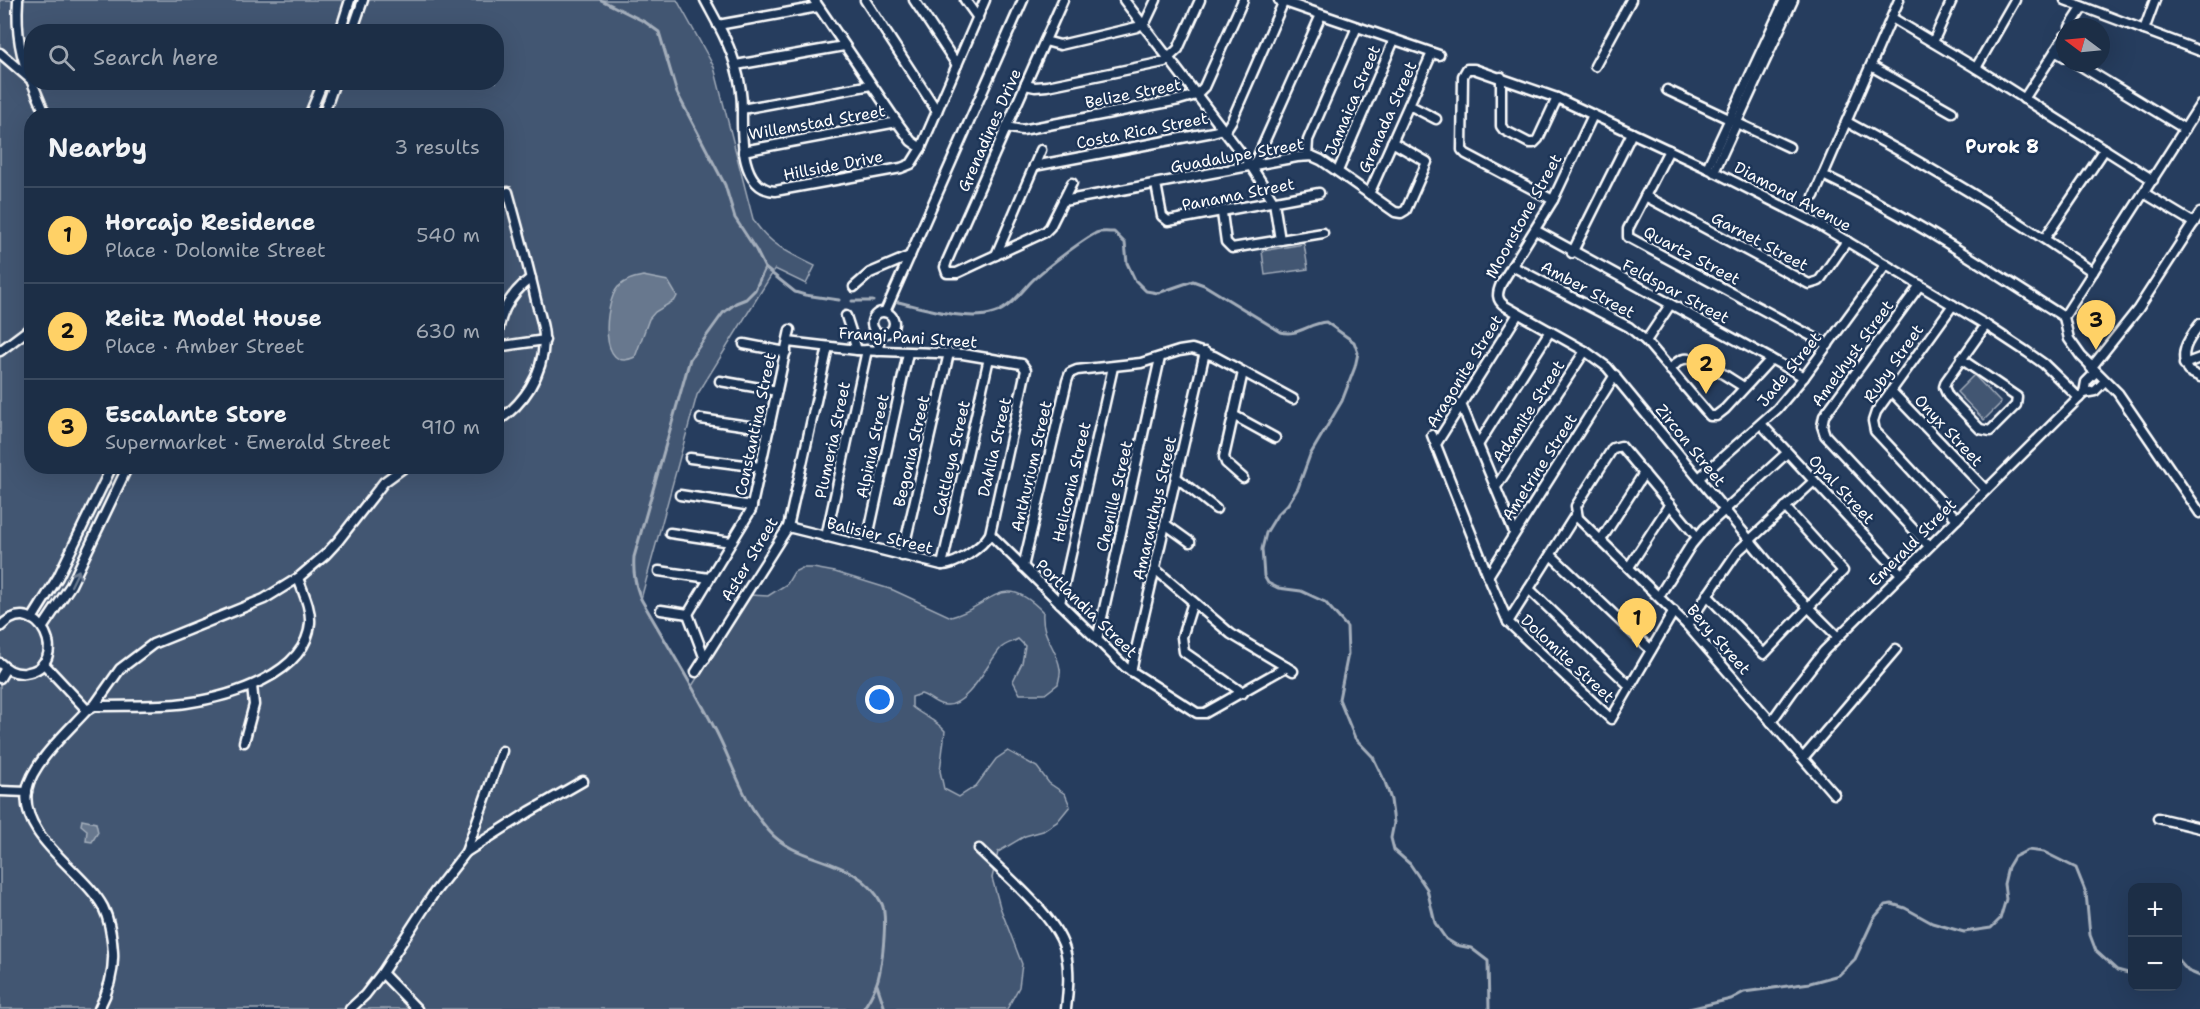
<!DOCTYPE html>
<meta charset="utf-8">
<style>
body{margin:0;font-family:"Shantell Sans",sans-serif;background:#25364d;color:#f1f3f6}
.controls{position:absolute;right:18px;bottom:18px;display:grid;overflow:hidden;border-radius:12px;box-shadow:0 6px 24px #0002}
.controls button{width:54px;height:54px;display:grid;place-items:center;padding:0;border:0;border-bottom:2px solid #3a4a5f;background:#1c2e46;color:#f1f3f6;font:30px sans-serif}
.compass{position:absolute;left:2056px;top:18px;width:54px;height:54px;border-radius:50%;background:#1c2e46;box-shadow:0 6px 24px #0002;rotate:286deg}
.you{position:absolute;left:880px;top:700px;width:21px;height:21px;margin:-15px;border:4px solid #fff;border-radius:50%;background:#1a73e8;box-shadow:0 0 0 9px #1a73e833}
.badge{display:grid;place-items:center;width:39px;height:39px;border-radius:50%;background:#ffd166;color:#111;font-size:20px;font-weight:700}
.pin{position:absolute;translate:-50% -50px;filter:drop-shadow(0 2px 3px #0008)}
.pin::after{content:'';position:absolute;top:32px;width:21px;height:18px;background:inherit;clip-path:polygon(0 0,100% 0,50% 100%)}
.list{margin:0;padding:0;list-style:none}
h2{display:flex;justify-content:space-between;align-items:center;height:78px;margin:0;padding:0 24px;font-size:26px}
h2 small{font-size:20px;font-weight:400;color:#a0a8b3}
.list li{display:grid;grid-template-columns:39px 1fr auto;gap:18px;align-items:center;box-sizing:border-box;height:96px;padding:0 24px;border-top:2px solid #3a4a5f}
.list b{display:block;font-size:22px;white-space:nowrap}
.list p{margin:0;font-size:20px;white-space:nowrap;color:#a0a8b3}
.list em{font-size:20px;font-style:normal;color:#a0a8b3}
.icon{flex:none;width:33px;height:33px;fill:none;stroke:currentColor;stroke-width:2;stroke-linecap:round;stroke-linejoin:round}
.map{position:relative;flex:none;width:2200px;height:1009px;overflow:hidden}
.search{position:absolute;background:#1c2e46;box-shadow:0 6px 24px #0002;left:24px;top:24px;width:480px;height:66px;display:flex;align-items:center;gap:15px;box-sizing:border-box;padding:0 21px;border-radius:24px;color:#a0a8b3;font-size:22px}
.panel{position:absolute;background:#1c2e46;box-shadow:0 6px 24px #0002;left:24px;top:108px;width:480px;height:366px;border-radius:24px}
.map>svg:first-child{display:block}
.green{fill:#425672;stroke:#a0aab8;stroke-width:1.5;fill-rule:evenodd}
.water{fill:#67788e;stroke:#a4aebb;stroke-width:1.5}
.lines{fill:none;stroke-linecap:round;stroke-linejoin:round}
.stream{stroke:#a4aebb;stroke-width:3}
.street-casing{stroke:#fff;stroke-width:13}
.street{stroke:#1d3557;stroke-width:8}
.oneway{stroke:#6c7c92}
.labels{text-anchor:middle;stroke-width:5;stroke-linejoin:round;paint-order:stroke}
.street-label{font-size:16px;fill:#fff;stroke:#1d3557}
.neighbourhood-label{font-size:18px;font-weight:bold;fill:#fff;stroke:#1d3557}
</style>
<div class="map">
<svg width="2200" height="1009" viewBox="0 0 2200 1009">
<rect width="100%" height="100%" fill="#263d5e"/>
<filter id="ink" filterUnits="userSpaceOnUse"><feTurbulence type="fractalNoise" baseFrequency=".0167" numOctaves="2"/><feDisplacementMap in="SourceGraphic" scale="12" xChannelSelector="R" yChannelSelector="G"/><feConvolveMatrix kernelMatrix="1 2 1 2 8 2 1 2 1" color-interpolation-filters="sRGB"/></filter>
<g filter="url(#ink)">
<g class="green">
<path d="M0,0H677L714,67L753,219C767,243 790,254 815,266L806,284L775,269L697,395L641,599L692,686L750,595L768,596L787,584L794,572L802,568H813L835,572L893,590L951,617C991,607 1002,569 1043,612C1041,638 1057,647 1060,669C1061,673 1059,679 1058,684L1045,694H1020L1013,681L1022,663L1025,646L1018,639C1013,642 1005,644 1001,648C988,662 968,707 946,705C936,705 931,697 921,694L912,697V707C923,716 936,720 945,731L940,771L944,789L959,797L976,786L996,759L1008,751L1037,767L1049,783L1065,794L1070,806L1057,822L1043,831L1025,836L998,852L992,878L1000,907L1022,964L1019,987L1007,1009H0ZM32,32H496V82H32ZM32,116H496V466H32Z"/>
<path d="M1304,244L1308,269L1265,275L1262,251Z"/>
<path d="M1974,375L2001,403L1984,420L1957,392Z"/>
</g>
<g class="water">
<path d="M643,276L668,281L677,296L675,300L655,312L649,319L635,357C598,375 604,303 618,287C625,280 633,278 643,276Z"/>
<path d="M82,820L96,823L98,832L92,842L86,841L87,830L81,825Z"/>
</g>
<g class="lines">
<g class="stream">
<path d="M601,0L645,22L659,32L677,93L725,185L735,218L756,250L765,268L795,292L805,295L839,300"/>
<path d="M765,268L755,290L746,299L736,303L723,313L690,359L634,557C633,573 635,584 641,599C666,643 693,686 716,731C733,764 743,802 769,831C799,866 857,855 882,904C888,917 882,971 876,985C873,993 868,1002 863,1009"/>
<path d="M852,301H873"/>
<path d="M898,302C924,308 968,322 994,313C1008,309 1020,294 1029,284C1041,271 1081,241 1096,233C1101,231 1108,232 1114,232L1125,243L1127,263L1135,280L1146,291L1158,293L1193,281L1204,285L1281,332C1297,337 1309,323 1326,322L1354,342L1358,353L1355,367L1342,401L1310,455L1298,488L1288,504L1277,515L1266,533L1262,549L1264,576L1268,583L1278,588L1301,591L1325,602L1347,627L1348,654L1339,699L1355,738L1373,757L1385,782L1391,800L1394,823L1391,838L1394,850L1410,864L1427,889L1435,923L1446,939L1456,945L1471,948L1488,961L1489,1009"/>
<path d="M2178,960L2188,971L2200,976"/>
<path d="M877,985L885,1009"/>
<path d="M1689,1009L1731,999L1744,992L1810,983L1839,975L1855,959L1874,918L1885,905L1892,904L1905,908L1932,923L1964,932L1991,928L2000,919L2006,899L2004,884L2008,867L2014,857L2028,850L2044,852L2076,868L2086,893L2090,935L2096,951L2117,970L2132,974"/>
</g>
<defs>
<g id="street">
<path d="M18,0C16,29 19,56 32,82"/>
<path d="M705,0C716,21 730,44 736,68C740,81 742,95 742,109C742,133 739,189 775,191L901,168L911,164L921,148L985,0"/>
<path d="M814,0L897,122L911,141L921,148"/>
<path d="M865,0L937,111"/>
<path d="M914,0L957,65"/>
<path d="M965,0L978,18"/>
<path d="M1063,0L947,261L945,267L947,273H957L1045,232L1050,227L1072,183"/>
<path d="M1124,0L1251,166L1274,202L1280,240"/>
<path d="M1279,0L1439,55"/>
<path d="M2065,0L2200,51"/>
<path d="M1892,18L1976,68L2153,180"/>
<path d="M718,25L818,7"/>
<path d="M2070,27L2083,7"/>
<path d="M2144,30L2155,0"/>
<path d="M340,32L350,0"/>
<path d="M352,32L363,0"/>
<path d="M1045,41L1060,45L1137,27L1146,21L1156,0"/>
<path d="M1933,42L1952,0"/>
<path d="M2055,51L2065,57"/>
<path d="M0,53L29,78"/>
<path d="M2076,63L2185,129"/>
<path d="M736,65L844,46"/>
<path d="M1595,66L1631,0"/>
<path d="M1871,66L1952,112"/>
<path d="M1976,68L2015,0"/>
<path d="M1501,77V126L1504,130L1529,143H1534L1538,139L1557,98"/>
<path d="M32,82L46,116"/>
<path d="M1025,85L1035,87L1047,86L1164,62L1178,49L1200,0"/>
<path d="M1667,90L1789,147"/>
<path d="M2024,99L2065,36"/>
<path d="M1409,105L1436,119"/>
<path d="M2200,105L2064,317L2069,339L2081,356L2118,393L2200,513"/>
<path d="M742,109L871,85"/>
<path d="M1593,115L1553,200L1501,284C1497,293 1496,300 1505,306L1585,351L1607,367L1789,588L1838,637"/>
<path d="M309,116L323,82"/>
<path d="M323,116L335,82"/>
<path d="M1847,122C1932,168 2014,217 2093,272"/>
<path d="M1006,127L1022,130L1179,100L1196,95L1204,87L1243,0"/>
<path d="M1669,150L1628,229V237L1828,345"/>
<path d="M743,151L897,122"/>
<path d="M1307,156L1308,140L1357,27"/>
<path d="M1254,165L1321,15"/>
<path d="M1034,166L1213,132L1227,128L1232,120L1283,3"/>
<path d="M1707,168L1785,0"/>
<path d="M1338,171L1394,40"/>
<path d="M1714,172L1793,0"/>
<path d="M1823,175C1908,215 1985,267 2064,317"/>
<path d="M1156,184L1162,216L1168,221L1319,193"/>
<path d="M2144,193L2194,223"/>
<path d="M1369,194L1432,53"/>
<path d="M1645,196L1809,284L1819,281L1847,241"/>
<path d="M1814,196L1899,0"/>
<path d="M1553,200L1466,154L1462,150L1463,76L1467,69H1474L1557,98L1707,168L1818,224L1986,325L2027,352L2044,364L2079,398"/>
<path d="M1063,201L1297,157L1312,156L1321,160L1395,212L1401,213L1406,210L1427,162L1392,142"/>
<path d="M1222,213L1226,242L1232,248L1323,233"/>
<path d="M1535,230L1804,377"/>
<path d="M2045,238L2105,149"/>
<path d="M1572,253L1632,133"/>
<path d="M996,255L1041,150"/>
<path d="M1512,266L1629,327L1646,341L1710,416H1716L1725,409L1771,359"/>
<path d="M1920,285L1824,416L1822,426L1825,435L1929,546"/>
<path d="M854,287L870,273L910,256"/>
<path d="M1953,305L1876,412L1873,421L1875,431L1957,519"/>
<path d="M885,312L1023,0"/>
<circle cx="883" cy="323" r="11"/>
<path d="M846,316L857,350"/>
<path d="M2200,324C2189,339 2178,352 2188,371L2200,377"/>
<path d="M1646,341L1670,305"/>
<path d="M788,342L857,350L963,354L1022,364L1026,370L990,534C982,547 957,565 942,565L788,527"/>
<path d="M744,344L786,352"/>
<path d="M496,347L545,340"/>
<path d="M497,347C497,318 508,295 531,278"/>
<path d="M0,351L32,327"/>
<path d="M878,351L880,333"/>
<path d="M1961,359L2017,397L2016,405L1990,431L1980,429L1948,396L1944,387L1946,381L1986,325"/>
<path d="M2184,364L2200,358"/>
<path d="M2091,368L2138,309L2200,213"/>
<path d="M1670,370C1674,365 1678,360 1684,359C1700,356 1731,380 1744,387"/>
<path d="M720,381L777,391"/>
<path d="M1891,391L1986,490"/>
<path d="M2084,393L2095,391L2105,381"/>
<path d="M1461,404L1514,532"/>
<path d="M1233,415L1275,438"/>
<path d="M701,419L769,429"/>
<path d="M496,422C524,404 543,375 544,341C545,328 539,313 536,300C528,264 518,228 508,192"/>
<path d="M1762,425L1901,574"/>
<path d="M1432,435L1488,576L1508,622L1611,719L1674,611"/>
<path d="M1436,444L1518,314"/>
<path d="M1478,445L1550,331"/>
<path d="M690,458L760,467"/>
<path d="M1176,477L1216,509"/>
<path d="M1243,478L1226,463L1224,457L1243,372"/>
<path d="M1699,478L1777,409L1804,377L1886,265"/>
<path d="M1496,487L1585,351"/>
<path d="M680,495L752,506"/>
<path d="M1165,524L1190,542"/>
<path d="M670,533L731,542"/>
<path d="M990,534L1125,667L1197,713H1205L1286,667"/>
<path d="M826,537L867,350"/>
<path d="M1697,537L1621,446L1613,448L1576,506L1578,518L1687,625L1834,794"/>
<path d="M1601,540L1644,473"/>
<path d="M866,546L908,353"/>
<path d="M1551,555L1651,650"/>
<path d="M902,556L949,353"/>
<path d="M942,565L989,358"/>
<path d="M1023,567L1067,381L1070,373L1077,370L1141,363L1179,351L1192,349L1214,356L1293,399"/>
<path d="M1629,567L1670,504"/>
<path d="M1155,569L1231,634L1293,671"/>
<path d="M659,571L709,578"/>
<path d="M1488,576L1615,375"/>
<path d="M1529,589L1630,686"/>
<path d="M1707,595L1764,654L1843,571L1785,507"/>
<path d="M1659,596L1691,545L1705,528L1787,453"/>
<path d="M1193,602L1182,637L1184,652L1243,693"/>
<path d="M1060,603L1113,367"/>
<path d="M661,610L688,614"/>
<path d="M688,614L751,510L790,330"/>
<path d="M688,614L705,659"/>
<path d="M32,619L58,577L112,466"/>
<path d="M1508,622L1576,514"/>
<path d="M1687,625L1738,551L1814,481"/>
<path d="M0,627C38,588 74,666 25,673C15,674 7,670 0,663"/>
<path d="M43,627L71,585L128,466"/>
<path d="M1097,640L1160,358"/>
<path d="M43,663L87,710"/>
<path d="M1131,671L1205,352"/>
<path d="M696,672L788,527L828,347"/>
<path d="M0,678L6,668"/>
<path d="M94,706C124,705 156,707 186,703C229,697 306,675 310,623C311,608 303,592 298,578"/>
<path d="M1771,722L1793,691L1824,651L2084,393L2086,382L2096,372"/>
<path d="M244,742L254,705L252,686"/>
<path d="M1803,758L1896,649"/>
<path d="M0,791L27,792"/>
<path d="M2158,818L2200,828"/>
<path d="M979,849C1004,874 1060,919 1066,954C1070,972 1068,991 1066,1009"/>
<path d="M466,852L529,812L583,781"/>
<path d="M382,973L417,1009"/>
<path d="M99,1009C108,992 114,971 113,952C112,936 110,921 103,907C84,871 19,837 27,790C32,763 69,730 87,710L94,706L120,669L153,644L264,599L298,578L325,555L338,541L384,482L406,466"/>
<path d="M350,1009L365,995L382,973L434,893L466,852L502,751"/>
</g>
</defs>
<use href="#street" class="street-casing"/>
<use href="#street" class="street"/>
</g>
<defs><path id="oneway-shaft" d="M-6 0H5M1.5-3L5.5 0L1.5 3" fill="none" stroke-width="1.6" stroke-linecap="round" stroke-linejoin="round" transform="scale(1.5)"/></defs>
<use class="oneway" href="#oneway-shaft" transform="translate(75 578) rotate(-64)"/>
</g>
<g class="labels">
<g class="street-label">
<text transform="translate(1133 93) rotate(-11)" y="6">Belize Street</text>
<text transform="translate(1352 100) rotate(-67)" y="6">Jamaica Street</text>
<text transform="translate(1387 117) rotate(-66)" y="6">Grenada Street</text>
<text transform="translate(817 122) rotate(-10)" y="6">Willemstad Street</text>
<text transform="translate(989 130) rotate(-66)" y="6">Grenadines Drive</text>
<text transform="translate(1142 130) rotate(-11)" y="6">Costa Rica Street</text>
<text transform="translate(1237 155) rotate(-10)" y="6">Guadalupe Street</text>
<text transform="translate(833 165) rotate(-11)" y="6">Hillside Drive</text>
<text transform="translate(1238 194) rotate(-11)" y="6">Panama Street</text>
<text transform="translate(1793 196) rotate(28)" y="6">Diamond Avenue</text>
<text transform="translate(1523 216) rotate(-61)" y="6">Moonstone Street</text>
<text transform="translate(1760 241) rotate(28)" y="6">Garnet Street</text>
<text transform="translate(1692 255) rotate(28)" y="6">Quartz Street</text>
<text transform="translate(1588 289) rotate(28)" y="6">Amber Street</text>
<text transform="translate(1676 291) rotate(28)" y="6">Feldspar Street</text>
<text transform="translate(908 337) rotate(4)" y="6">Frangi Pani Street</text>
<text transform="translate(1852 353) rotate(-54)" y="6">Amethyst Street</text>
<text transform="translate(1893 363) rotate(-55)" y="6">Ruby Street</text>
<text transform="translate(1789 369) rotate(-51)" y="6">Jade Street</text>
<text transform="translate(1464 371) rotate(-58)" y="6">Aragonite Street</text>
<text transform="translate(1528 411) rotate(-57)" y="6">Adamite Street</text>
<text transform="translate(755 424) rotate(-78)" y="6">Constantina Street</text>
<text transform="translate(1949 430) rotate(47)" y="6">Onyx Street</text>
<text transform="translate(832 440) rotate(-78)" y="6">Plumeria Street</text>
<text transform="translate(1691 445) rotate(51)" y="6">Zircon Street</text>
<text transform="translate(872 446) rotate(-78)" y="6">Alpinia Street</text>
<text transform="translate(994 447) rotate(-77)" y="6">Dahlia Street</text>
<text transform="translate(911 451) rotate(-77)" y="6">Begonia Street</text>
<text transform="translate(951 458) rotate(-77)" y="6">Cattleya Street</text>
<text transform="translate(1031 466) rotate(-77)" y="6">Anthurium Street</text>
<text transform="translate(1539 467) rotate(-57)" y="6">Ametrine Street</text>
<text transform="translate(1071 482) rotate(-77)" y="6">Heliconia Street</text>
<text transform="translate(1842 489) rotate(47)" y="6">Opal Street</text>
<text transform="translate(1114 496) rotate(-77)" y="6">Chenille Street</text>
<text transform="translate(1154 508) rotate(-77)" y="6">Amaranthys Street</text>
<text transform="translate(880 535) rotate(14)" y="6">Balisier Street</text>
<text transform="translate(1912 542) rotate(-45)" y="6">Emerald Street</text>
<text transform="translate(749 559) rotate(-59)" y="6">Aster Street</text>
<text transform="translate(1087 608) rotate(44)" y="6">Portlandia Street</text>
<text transform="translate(1719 639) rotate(49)" y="6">Bery Street</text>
<text transform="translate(1568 658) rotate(43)" y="6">Dolomite Street</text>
</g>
<g class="neighbourhood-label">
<text x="2002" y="153">Purok 8</text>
</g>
</g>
</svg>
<div class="controls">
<button>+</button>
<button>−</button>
</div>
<svg class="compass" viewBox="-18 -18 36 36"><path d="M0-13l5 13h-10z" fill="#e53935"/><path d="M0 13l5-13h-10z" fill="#a0a8b3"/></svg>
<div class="you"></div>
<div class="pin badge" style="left:1637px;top:648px">1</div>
<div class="pin badge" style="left:1706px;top:394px">2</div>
<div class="pin badge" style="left:2096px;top:350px">3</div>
<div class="search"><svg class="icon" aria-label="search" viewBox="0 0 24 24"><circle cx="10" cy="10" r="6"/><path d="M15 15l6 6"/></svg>Search here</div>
<section class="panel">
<h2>Nearby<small>3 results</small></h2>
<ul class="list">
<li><span class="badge">1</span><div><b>Horcajo Residence</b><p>Place · Dolomite Street</p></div><em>540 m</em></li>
<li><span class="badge">2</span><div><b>Reitz Model House</b><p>Place · Amber Street</p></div><em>630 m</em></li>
<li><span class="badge">3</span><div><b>Escalante Store</b><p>Supermarket · Emerald Street</p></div><em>910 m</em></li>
</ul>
</section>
</div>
